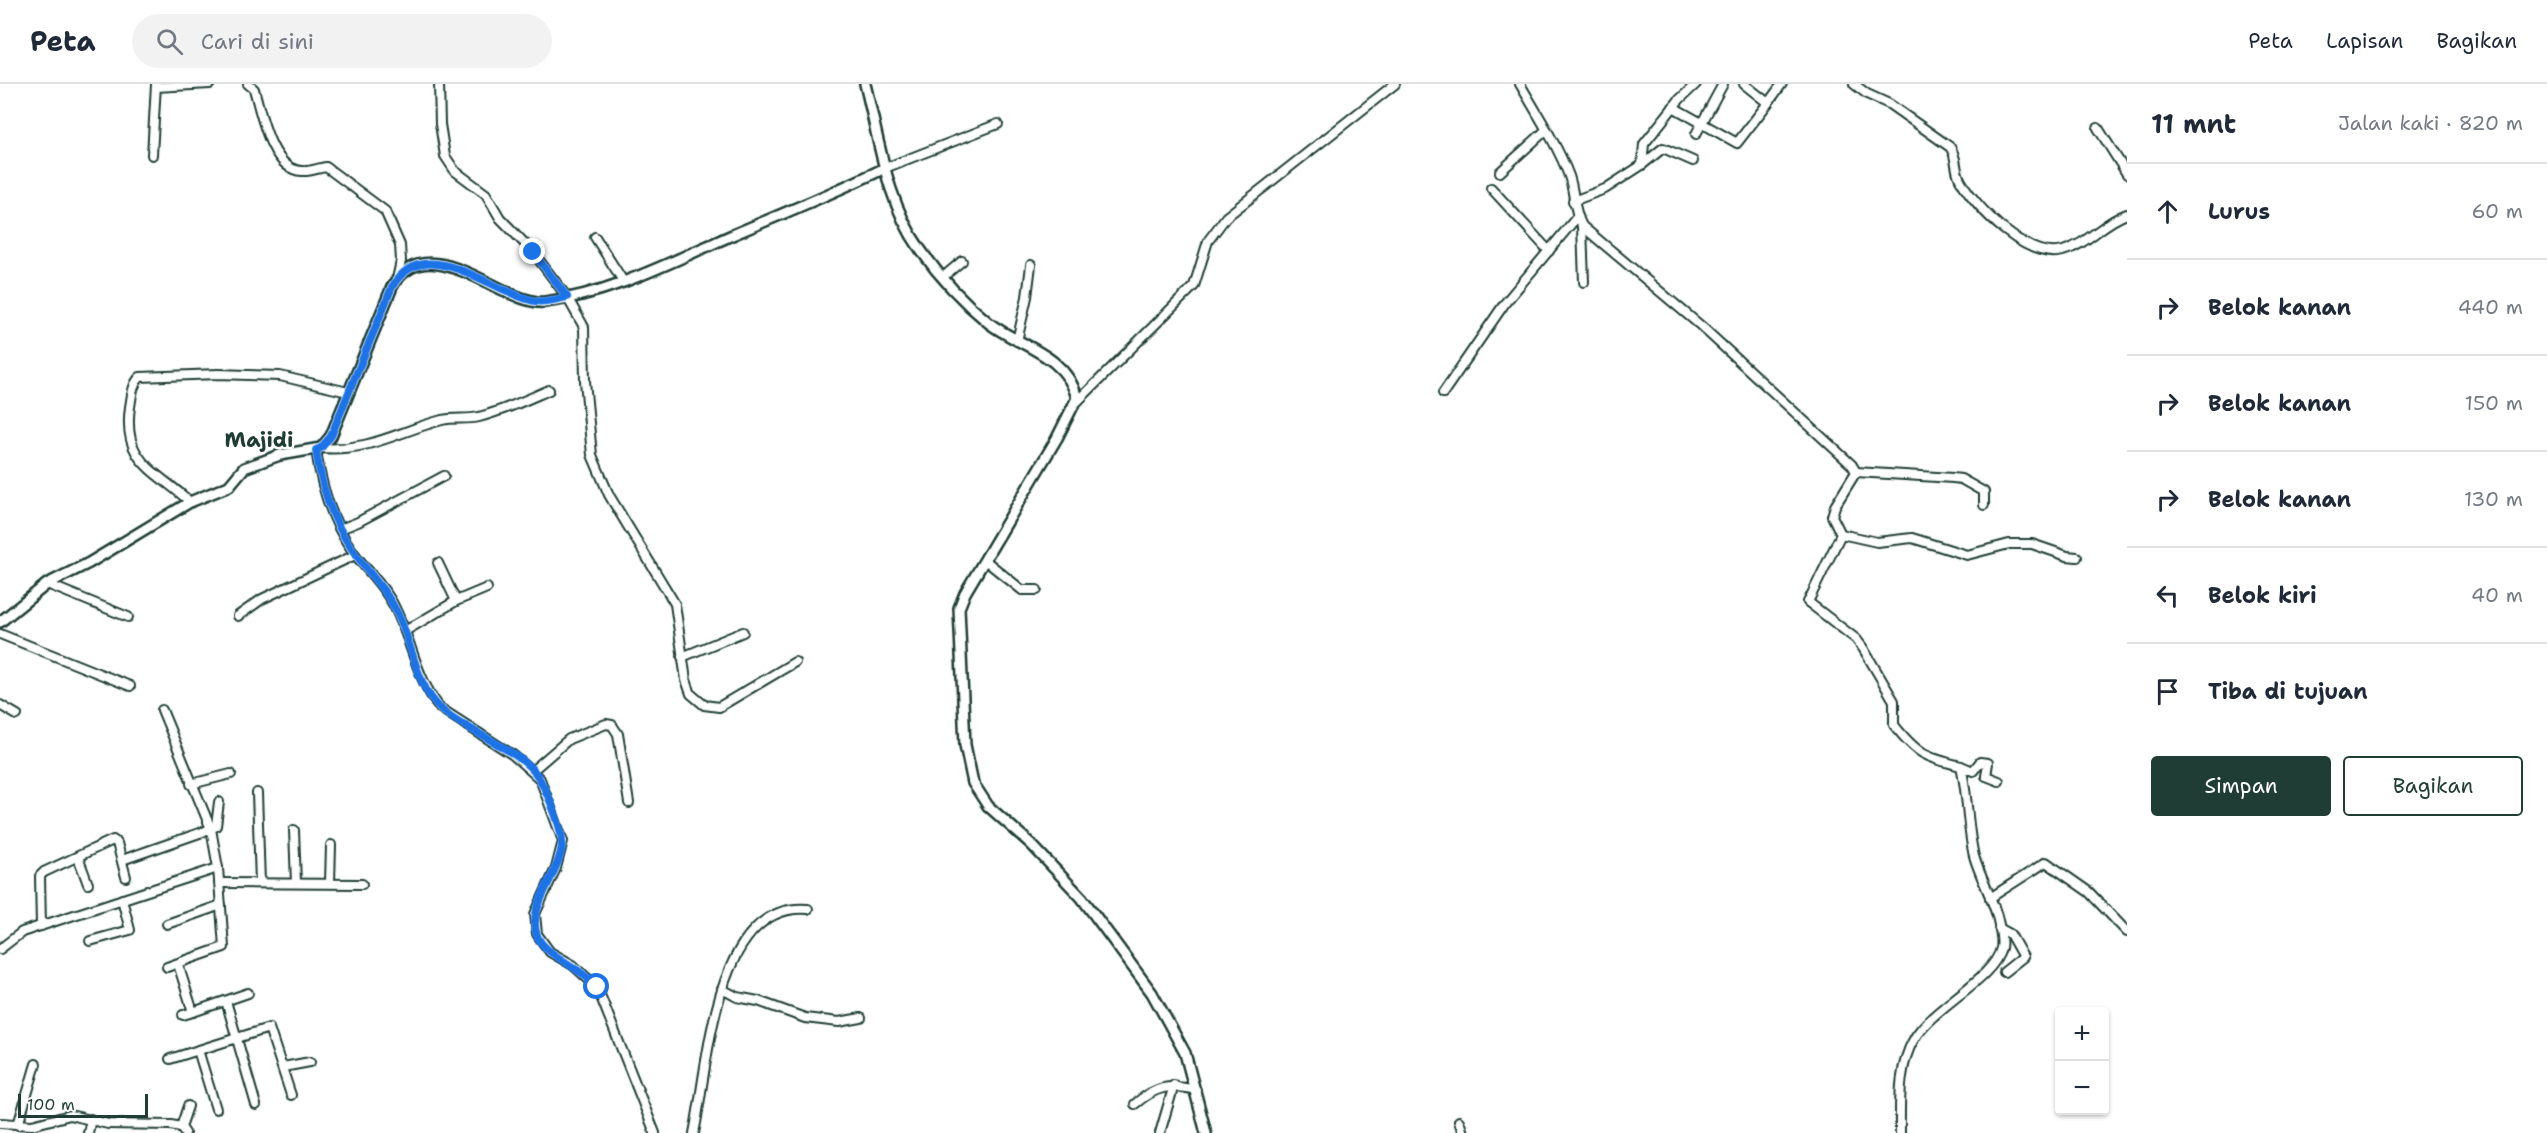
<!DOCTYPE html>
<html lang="id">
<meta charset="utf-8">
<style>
body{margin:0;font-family:"Shantell Sans",sans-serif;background:#f2f2f3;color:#1f2937}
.controls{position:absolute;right:18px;bottom:18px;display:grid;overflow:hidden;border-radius:6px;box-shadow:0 2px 4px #0004}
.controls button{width:54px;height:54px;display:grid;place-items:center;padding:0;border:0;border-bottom:2px solid #e0e1e3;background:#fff;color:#1f2937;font:30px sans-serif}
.scale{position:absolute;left:18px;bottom:15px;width:130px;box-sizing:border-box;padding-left:6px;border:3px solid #1f3d34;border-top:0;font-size:16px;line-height:21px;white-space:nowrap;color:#1f3d34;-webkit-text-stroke:4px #fff;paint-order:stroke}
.stop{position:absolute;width:18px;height:18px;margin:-14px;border:4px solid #1a73e8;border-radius:50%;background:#fff}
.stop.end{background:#1a73e8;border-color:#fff;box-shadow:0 2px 6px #0008}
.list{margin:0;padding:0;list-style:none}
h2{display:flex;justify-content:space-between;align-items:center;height:78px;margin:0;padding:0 24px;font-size:26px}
h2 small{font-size:20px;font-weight:400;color:#747a83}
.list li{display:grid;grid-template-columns:39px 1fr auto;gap:18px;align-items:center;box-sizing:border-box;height:96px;padding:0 24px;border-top:2px solid #e0e1e3}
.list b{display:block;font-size:22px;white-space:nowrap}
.list em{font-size:20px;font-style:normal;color:#747a83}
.actions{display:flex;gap:12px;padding:18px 24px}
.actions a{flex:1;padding:14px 0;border:2px solid #1f3d34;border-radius:6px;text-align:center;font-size:21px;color:#1f3d34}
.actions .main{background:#1f3d34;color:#fff}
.icon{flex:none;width:33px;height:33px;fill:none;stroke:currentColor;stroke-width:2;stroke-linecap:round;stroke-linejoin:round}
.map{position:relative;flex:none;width:2127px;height:1049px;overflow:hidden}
header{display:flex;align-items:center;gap:36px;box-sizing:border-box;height:84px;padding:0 30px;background:#fff;border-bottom:2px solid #e0e1e3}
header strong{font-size:28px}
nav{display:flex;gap:33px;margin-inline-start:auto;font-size:21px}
.search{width:420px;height:54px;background:#f2f2f3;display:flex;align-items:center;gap:15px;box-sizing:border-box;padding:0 21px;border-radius:33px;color:#747a83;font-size:22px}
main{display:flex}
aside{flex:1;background:#fff}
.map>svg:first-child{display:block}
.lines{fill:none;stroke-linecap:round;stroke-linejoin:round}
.minor-casing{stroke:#1f3d34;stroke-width:12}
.tertiary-casing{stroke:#1f3d34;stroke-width:14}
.minor{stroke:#fff;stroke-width:8}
.tertiary{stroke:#fff;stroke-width:9}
.route{stroke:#1a73e8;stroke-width:8}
.labels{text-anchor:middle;stroke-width:5;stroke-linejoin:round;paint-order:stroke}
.quarter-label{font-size:21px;font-weight:bold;fill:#1f3d34;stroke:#fff}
</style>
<header>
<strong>Peta</strong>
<div class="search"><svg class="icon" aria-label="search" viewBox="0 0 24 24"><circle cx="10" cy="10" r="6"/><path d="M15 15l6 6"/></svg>Cari di sini</div>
<nav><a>Peta</a><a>Lapisan</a><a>Bagikan</a></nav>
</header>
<main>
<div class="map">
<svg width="2127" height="1049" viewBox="0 0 2127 1049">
<rect width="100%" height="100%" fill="#fff"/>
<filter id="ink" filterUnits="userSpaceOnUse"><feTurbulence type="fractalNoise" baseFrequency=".0167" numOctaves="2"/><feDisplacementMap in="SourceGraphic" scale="12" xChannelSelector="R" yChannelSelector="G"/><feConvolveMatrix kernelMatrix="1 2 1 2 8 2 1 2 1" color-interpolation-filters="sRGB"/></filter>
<g filter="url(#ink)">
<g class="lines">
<defs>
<g id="minor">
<path d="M248,0L254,5C261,29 271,86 302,87C310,88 318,84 326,83L385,127L400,161L401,177L397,195"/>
<path d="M439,0L440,40L445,72L455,87L486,110L500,134L533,168L567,213L584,243L585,297L592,371L609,411L675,520L686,596L691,610L704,621L719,623L795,578"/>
<path d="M1520,0C1536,28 1558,62 1569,92C1575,109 1573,126 1582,142L1701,242L1852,381L1856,388L1835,422L1832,432L1841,450L1877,458L1912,454L1967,471L2009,460H2032L2067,472L2077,473"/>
<path d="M1854,0L1867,10L1889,20L1950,63C1958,74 1954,86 1961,97C1978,126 2027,176 2063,167C2088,160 2103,138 2127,130"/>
<path d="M156,3L210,0"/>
<path d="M1768,19L1782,0"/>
<path d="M1673,23L1737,59L1768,19L1744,0"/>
<path d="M2098,44L2127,90"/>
<path d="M1696,50L1723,0"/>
<path d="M152,71L156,0"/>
<path d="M1642,81L1663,64L1693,77"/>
<path d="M885,84L998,40"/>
<path d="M1500,88L1545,47"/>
<path d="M1491,104L1549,167"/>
<path d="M1573,117L1605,105L1642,81L1644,60L1679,16L1696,0"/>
<path d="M1582,142L1584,198"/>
<path d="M595,153L623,197"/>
<path d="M943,193L962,177"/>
<path d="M1017,257L1027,213L1031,181"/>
<path d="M1443,309L1505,219L1577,133"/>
<path d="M1077,318L1194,202L1208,157L1226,133L1395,0"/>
<path d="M321,364C369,368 399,347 442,336C454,333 467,336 479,333C503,327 526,316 549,306"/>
<path d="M316,366C321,402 333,440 354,469C368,488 385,503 395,524C412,558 416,594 440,624L513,671L540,695L563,757L556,784L535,830L537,850L550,868L573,881L597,903L655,1049"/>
<path d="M1856,388L1953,394L1961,395L1984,408V421"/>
<path d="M190,418C156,386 122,379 130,323C132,312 132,301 140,293L218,290L280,292L348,308"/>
<path d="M340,445L358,438L444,392"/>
<path d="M1841,450L1808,518L1856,555L1863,564L1894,617V641C1918,671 1925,673 1961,682C1968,711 1967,743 1974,772C1980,793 1991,811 1997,832C1999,841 2003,854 2001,864C1994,895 1932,923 1914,955C1898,982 1900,1019 1900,1049"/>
<path d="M986,477L1022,506H1037"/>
<path d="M438,479L456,517"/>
<path d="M47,500L128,533"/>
<path d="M238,532L262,515L355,471"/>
<path d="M405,547L456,517L487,504"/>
<path d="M0,550L130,602"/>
<path d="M682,573L743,548"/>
<path d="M0,621L17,631"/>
<path d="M1961,682L1973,687L1980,678L1988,679L1986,692L1999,697"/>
<path d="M533,686L569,655L606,640L612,641L618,650L629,719"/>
<path d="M191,700L231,690"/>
<path d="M257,709L260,799"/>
<path d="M294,746L296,799"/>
<path d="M78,773L88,800"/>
<path d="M122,776L211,745L162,626"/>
<path d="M219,799L362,800"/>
<path d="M330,799L331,761"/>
<path d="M1990,814L2046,778L2089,808L2127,848"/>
<path d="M167,840L221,821"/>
<path d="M41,842L40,792L44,788L113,756L117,759L126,793"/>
<path d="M1999,844L2010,850L2023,873L2004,888"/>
<path d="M90,857L130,846L122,815"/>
<path d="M0,865L22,848L218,784L211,745L216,742L219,718"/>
<path d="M178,880L193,928L248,909"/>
<path d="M167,883L224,863L218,784"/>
<path d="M722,905L737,913L758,917L805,934L839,938L861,934"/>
<path d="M226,917L256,1021"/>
<path d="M183,931L193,928"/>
<path d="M198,966L216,1025"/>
<path d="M170,975L269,944L291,1011"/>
<path d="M283,983L310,978"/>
<path d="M1135,1020C1156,1002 1169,1000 1196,1006"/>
<path d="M1459,1037L1463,1049"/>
<path d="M0,1039L32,1041L70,1031L108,1040L171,1041L181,1043L185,1049"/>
<path d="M18,1041L36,980"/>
<path d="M181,1043L188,1022"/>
<path d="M88,1049L91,1035"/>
<path d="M694,1049C708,986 713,817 808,825"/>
<path d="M1160,1049L1174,1001"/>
</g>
<g id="tertiary">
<path d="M865,0C879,55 886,117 920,165C939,192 963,218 989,239C1020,263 1066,270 1077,314L1057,354L965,509L959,524L965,661L973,699L988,722L1031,760L1082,814L1152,909L1185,969L1206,1049"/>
<path d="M0,538L47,500L89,479L190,418L229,402L244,384L280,371L321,364L331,352L392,203C428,140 505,223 545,218C610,210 671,178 730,152C782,130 834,109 885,84"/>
</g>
</defs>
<use href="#minor" class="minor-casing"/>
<use href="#tertiary" class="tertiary-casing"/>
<use href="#minor" class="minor"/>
<use href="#tertiary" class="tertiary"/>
</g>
</g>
<g class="lines" filter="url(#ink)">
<path class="route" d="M533,168L567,213C556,215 546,219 535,217C494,210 425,146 392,203L331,352L321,364L316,366C321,401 333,439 354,468C370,491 389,509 400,535C413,564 416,602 441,625C465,647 526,668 540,696C548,710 563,745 562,760C561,789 524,825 538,854C548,873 581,883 597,903"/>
</g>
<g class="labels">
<g class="quarter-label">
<text x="259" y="363">Majidi</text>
</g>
</g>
</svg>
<div class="controls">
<button>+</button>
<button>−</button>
</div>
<div class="scale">100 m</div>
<div class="stop" style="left:597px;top:903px"></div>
<div class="stop end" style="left:533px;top:168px"></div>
</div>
<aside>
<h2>11 mnt<small>Jalan kaki · 820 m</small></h2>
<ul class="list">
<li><svg class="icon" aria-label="ahead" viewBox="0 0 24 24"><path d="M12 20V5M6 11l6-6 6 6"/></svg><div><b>Lurus</b></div><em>60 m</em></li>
<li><svg class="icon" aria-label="right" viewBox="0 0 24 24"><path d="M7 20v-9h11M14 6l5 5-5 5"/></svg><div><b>Belok kanan</b></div><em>440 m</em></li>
<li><svg class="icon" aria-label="right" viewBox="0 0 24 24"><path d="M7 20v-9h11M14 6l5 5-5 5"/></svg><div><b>Belok kanan</b></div><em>150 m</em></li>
<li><svg class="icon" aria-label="right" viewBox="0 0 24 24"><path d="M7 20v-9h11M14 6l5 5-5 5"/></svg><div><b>Belok kanan</b></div><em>130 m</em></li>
<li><svg class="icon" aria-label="left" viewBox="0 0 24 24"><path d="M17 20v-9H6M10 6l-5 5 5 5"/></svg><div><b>Belok kiri</b></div><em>40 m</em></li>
<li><svg class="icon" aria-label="arrive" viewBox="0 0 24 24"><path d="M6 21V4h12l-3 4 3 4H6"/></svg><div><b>Tiba di tujuan</b></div></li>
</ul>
<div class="actions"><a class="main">Simpan</a><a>Bagikan</a></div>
</aside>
</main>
